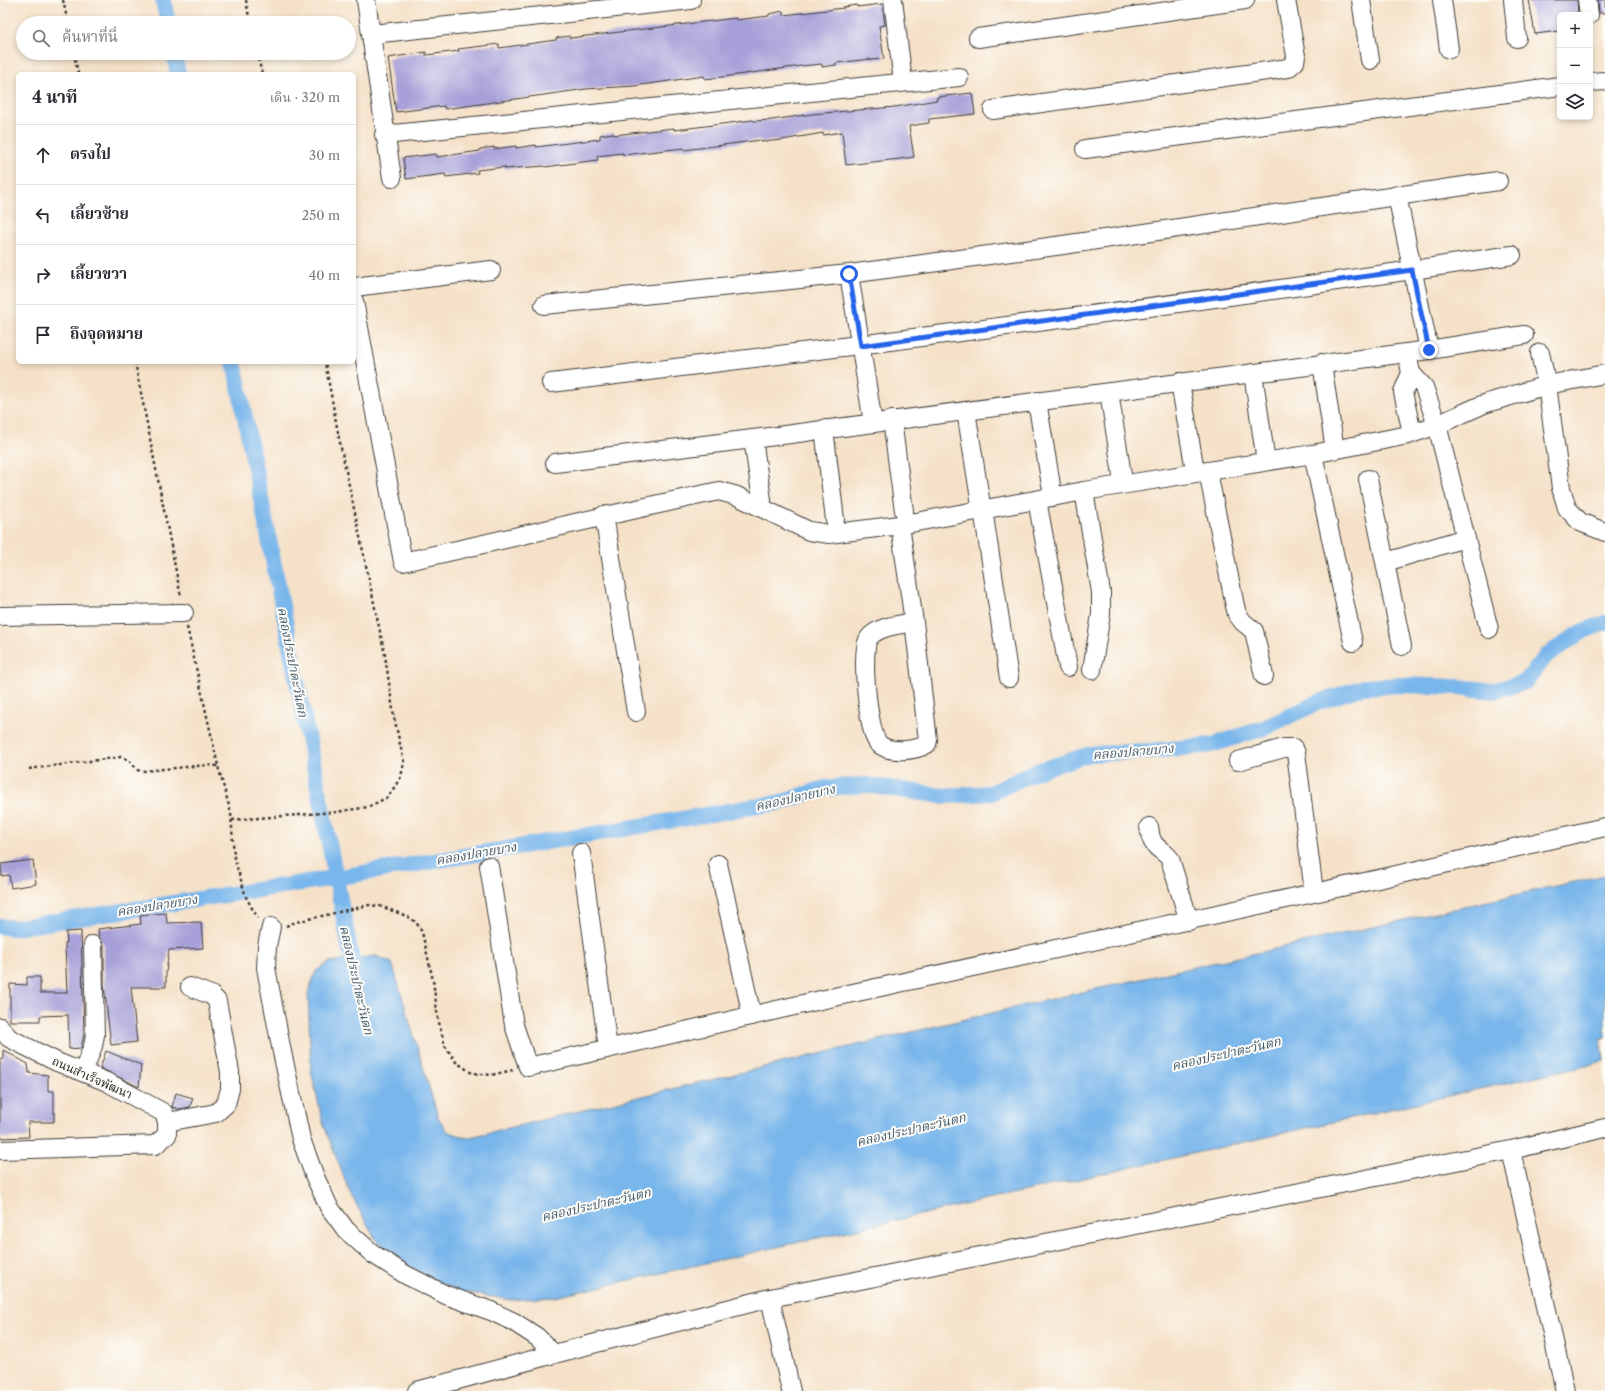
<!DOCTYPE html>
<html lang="th">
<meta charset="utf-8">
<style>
body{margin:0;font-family:"Libre Caslon Text","Noto Serif Thai",serif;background:#f2f2f3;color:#2b2b33}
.controls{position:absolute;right:12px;top:12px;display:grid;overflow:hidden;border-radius:6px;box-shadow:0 2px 6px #0003}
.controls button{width:36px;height:36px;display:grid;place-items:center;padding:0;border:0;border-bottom:1px solid #e1e1e2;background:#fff;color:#2b2b33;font:20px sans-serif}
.stop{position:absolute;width:12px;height:12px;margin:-9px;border:3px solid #2563eb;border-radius:50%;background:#fff}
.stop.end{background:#2563eb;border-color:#fff;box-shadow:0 1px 4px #0008}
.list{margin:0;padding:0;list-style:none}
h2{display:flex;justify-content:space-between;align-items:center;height:52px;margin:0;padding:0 16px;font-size:17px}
h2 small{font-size:13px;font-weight:400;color:#7c7c81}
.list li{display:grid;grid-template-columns:26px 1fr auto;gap:12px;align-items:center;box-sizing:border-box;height:60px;padding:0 16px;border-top:1px solid #e1e1e2}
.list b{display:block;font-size:15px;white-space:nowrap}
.list em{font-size:13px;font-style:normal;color:#7c7c81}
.icon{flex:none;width:22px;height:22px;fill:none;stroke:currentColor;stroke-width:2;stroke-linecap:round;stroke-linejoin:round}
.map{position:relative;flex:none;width:1605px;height:1391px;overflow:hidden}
.search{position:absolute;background:#fff;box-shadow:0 2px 6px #0003;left:16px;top:16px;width:340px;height:44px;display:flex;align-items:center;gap:10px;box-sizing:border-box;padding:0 14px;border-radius:22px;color:#7c7c81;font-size:15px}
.panel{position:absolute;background:#fff;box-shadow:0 2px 6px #0003;left:16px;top:72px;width:340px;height:292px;border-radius:6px}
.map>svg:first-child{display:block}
.water{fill:#78b6eb;stroke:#4a6984}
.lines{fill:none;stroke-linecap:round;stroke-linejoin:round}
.canal{stroke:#78b6eb;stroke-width:16}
.building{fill:#a8a1d9}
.minor-casing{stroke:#3d3a36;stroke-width:20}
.path{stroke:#3d3a36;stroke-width:2.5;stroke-dasharray:3 3;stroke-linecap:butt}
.minor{stroke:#fff;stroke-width:18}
.route{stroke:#2563eb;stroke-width:5}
.labels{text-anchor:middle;stroke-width:4;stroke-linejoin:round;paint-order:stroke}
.street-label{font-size:12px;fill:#1c1c1c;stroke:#fdfcf7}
.water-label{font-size:13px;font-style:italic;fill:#415a6f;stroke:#fdfcf7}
</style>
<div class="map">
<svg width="1605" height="1391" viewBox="0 0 1605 1391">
<rect width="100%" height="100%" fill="#fdfcf7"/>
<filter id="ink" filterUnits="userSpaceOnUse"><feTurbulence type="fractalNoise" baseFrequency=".025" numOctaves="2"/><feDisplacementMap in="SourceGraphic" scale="8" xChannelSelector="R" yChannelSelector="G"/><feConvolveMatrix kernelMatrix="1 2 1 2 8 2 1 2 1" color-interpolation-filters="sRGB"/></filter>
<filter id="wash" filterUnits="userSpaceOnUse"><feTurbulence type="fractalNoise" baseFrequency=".012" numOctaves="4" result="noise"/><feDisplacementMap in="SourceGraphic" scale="16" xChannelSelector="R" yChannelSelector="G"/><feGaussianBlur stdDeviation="0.9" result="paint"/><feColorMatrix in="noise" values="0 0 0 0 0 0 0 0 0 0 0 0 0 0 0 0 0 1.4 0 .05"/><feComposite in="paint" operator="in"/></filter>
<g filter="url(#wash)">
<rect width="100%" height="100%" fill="#f5e1c8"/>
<path class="water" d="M1605,875V1038L1601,1039L1604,1061L555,1297L510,1300L459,1291L419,1274L376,1240L350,1193L323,1123L311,1071L308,993L316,971L330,962L376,956L392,963L438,1117L447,1131L466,1138L1038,1002Z"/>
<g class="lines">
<g class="canal">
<path d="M163,0L168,23"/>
<path d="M174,53L178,74"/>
<path d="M234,362L356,980"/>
<path d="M0,926L14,928L334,878L782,802L824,788L866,785L943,796L991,793L1037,771L1090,754L1151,751L1212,745L1264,728L1319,702L1363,687L1401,685L1459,687L1493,691L1525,682L1547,655L1583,631L1605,623"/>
</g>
</g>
<g id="blocks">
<g class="building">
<path d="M1529,0H1577L1578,15H1560V31L1535,34Z"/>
<path d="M1598,0H1605V13H1599Z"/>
<path d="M882,4L885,25L879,26L884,59L870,60V59L836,63V65L822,67V64L801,66L730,76L705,79L704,76L634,86L586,89L445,109L444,106L396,112L388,58L426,52V55L459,51L458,49L499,44V48L556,40V38L569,36L570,38L736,18V20L769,16V14L783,11V15L844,8L843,7L857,5V7Z"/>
<path d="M972,93L975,114L929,119V123L909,126L914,157L900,159L846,165L842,132L823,135V133L782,140L761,142V140L684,150V148L623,155V153L597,156L598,160L545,167L544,166L505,169V167L477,170L478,173L446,177L445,174L406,179L403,158L436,154L437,157L480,151V149L494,147V149L516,146V148L536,145V147L600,139V135L613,133L614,135L674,128V130L753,120L754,121L772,120L812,114L895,107L937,100V97Z"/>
<path d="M33,860L36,884L11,888L9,875L2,876L1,864Z"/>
<path d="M166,913L167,923L201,922L203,948L169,950L166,972V987H131L137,1042L111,1045L104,985V945L99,937L98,929L141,924L140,915Z"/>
<path d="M81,931L84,1034L81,1048L69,1049L68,1015L40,1016V1021H10V984L27,985V977H40V993H67L65,943H67L66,932Z"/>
<path d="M3,1050L28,1064L29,1073L48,1075V1091H54V1122H28L29,1137L0,1138V1060H3Z"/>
<path d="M106,1051L141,1065L139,1087L100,1068Z"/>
<path d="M176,1093L193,1098L190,1107L179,1109L172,1107Z"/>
</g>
</g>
</g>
<g filter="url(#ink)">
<use href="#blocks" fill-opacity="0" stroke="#3d3a36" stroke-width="1"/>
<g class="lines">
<defs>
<g id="minor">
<path d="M366,0L392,178"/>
<path d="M893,0L903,82"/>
<path d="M1361,0L1370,60"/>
<path d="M1442,0L1449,49"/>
<path d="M1513,0L1517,38"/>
<path d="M1587,0L1589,15"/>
<path d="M372,34L691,0"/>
<path d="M978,38L1245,0"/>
<path d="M1590,82L1605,81"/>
<path d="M993,110L1288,68L1295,62L1296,56L1286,0"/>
<path d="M384,135L959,77"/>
<path d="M1085,149L1560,86"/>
<path d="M1397,195L1429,350"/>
<path d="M849,274L873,423"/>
<path d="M354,287L491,270"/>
<path d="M354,301L403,562C509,539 614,513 719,491L737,496L809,531L829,534L900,525L1084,491L1313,454L1408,435L1437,425L1484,404L1547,385L1605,374"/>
<path d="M544,305L849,274L1063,245L1498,181"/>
<path d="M1540,353L1547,385L1561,488L1567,508L1580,522L1605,532"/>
<path d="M1322,363L1334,444"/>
<path d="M1409,363L1411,373L1403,392L1412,433"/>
<path d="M1253,373L1265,455"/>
<path d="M1411,373L1424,387L1437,425L1489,629"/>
<path d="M1180,382L1194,465"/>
<path d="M551,383C872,344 1192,304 1512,255"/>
<path d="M1109,392L1122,475"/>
<path d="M1037,401L1051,485"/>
<path d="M966,411L981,505"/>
<path d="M892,420L904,511"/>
<path d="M824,429L835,520"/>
<path d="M753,439L762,500"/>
<path d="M1313,454L1353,642"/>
<path d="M555,463L753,439L1429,350L1524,335"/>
<path d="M1208,472L1235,606L1237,614L1243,622L1254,631L1264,676"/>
<path d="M1368,479L1402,646"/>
<path d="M1084,491L1101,592V614L1092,670"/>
<path d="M1037,500L1068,667"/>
<path d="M983,510L1009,678"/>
<path d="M604,515L636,712"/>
<path d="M900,525L914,622L928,740L927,744C915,751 888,754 878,743C868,731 860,650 869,638C878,626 900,625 914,622"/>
<path d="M1386,562L1465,538"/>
<path d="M0,616L184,613"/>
<path d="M1238,761L1284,748H1294L1296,753L1314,892"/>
<path d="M1149,827C1150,831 1150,837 1152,840C1155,849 1165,851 1170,859L1189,921"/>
<path d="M581,853L608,1048"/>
<path d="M718,864L752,1016"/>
<path d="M489,866L514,1025L528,1067L816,1001L1383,878L1605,827"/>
<path d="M271,927L267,946L266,968L282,1052L301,1139L315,1177L329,1207L346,1230L373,1254L406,1275L446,1295L491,1311L514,1322L537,1337L554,1354"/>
<path d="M0,1027L9,1038L57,1062L107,1082L164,1113L167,1122V1135L155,1145L0,1150"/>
<path d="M83,1072L93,1046L95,1035L93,945"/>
<path d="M167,1122L216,1113L226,1104L230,1089V1072L217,1001L211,995L190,987"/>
<path d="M1511,1150L1565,1391"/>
<path d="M770,1298L791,1391"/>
<path d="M417,1391L554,1354L770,1298L1511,1150L1605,1128"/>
</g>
</defs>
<use href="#minor" class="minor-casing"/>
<g class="path">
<path d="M63,0L68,23"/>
<path d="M246,0L250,23"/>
<path d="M74,53L78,74"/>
<path d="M257,53L262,74"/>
<path d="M135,362L181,597"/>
<path d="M187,627L219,770L231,813L234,857L246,897L253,910L258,918"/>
<path d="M29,769L121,757L129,760L137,770L143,771L207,765L218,766"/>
<path d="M232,820L336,812L368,807L388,797L401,777L404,762L394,717L385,655L339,438L325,362"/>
<path d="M286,926L296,922L369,905L380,906L406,916L416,922L422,932L433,980L438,1019L445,1046L456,1062L472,1073L491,1075L513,1070"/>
</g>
<use href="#minor" class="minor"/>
</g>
</g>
<g class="lines" filter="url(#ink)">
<path class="route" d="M849,274L861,346L1412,270L1429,350"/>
</g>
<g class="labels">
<g class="street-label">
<text transform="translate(92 1078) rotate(24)" y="4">ถนนสำเร็จพัฒนา</text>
</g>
<g class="water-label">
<text transform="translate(293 662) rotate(79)" y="5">คลองประปาตะวันตก</text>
<text transform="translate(1133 751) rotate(-5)" y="5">คลองปลายบาง</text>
<text transform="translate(795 797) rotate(-13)" y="5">คลองปลายบาง</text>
<text transform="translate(476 853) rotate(-10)" y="5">คลองปลายบาง</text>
<text transform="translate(157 905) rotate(-9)" y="5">คลองปลายบาง</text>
<text transform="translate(357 980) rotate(77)" y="5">คลองประปาตะวันตก</text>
<text transform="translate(1226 1053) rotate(-13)" y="5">คลองประปาตะวันตก</text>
<text transform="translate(911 1129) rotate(-13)" y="5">คลองประปาตะวันตก</text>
<text transform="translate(596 1204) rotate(-13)" y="5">คลองประปาตะวันตก</text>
</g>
</g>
</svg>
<div class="controls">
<button>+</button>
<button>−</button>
<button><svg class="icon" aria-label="layers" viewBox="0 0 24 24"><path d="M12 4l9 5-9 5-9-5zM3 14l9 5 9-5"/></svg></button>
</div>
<div class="stop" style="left:849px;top:274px"></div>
<div class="stop end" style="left:1429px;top:350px"></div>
<div class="search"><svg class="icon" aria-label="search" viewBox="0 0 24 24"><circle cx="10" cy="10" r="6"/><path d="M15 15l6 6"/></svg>ค้นหาที่นี่</div>
<section class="panel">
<h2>4 นาที<small>เดิน · 320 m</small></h2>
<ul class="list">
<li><svg class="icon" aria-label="ahead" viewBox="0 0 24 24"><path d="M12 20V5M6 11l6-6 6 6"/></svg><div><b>ตรงไป</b></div><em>30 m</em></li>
<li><svg class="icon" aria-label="left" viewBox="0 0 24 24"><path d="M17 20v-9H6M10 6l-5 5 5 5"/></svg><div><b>เลี้ยวซ้าย</b></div><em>250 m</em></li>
<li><svg class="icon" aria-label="right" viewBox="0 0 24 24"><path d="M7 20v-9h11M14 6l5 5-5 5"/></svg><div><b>เลี้ยวขวา</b></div><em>40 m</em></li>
<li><svg class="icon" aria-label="arrive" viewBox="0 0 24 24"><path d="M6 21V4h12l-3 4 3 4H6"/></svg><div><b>ถึงจุดหมาย</b></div></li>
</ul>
</section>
</div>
